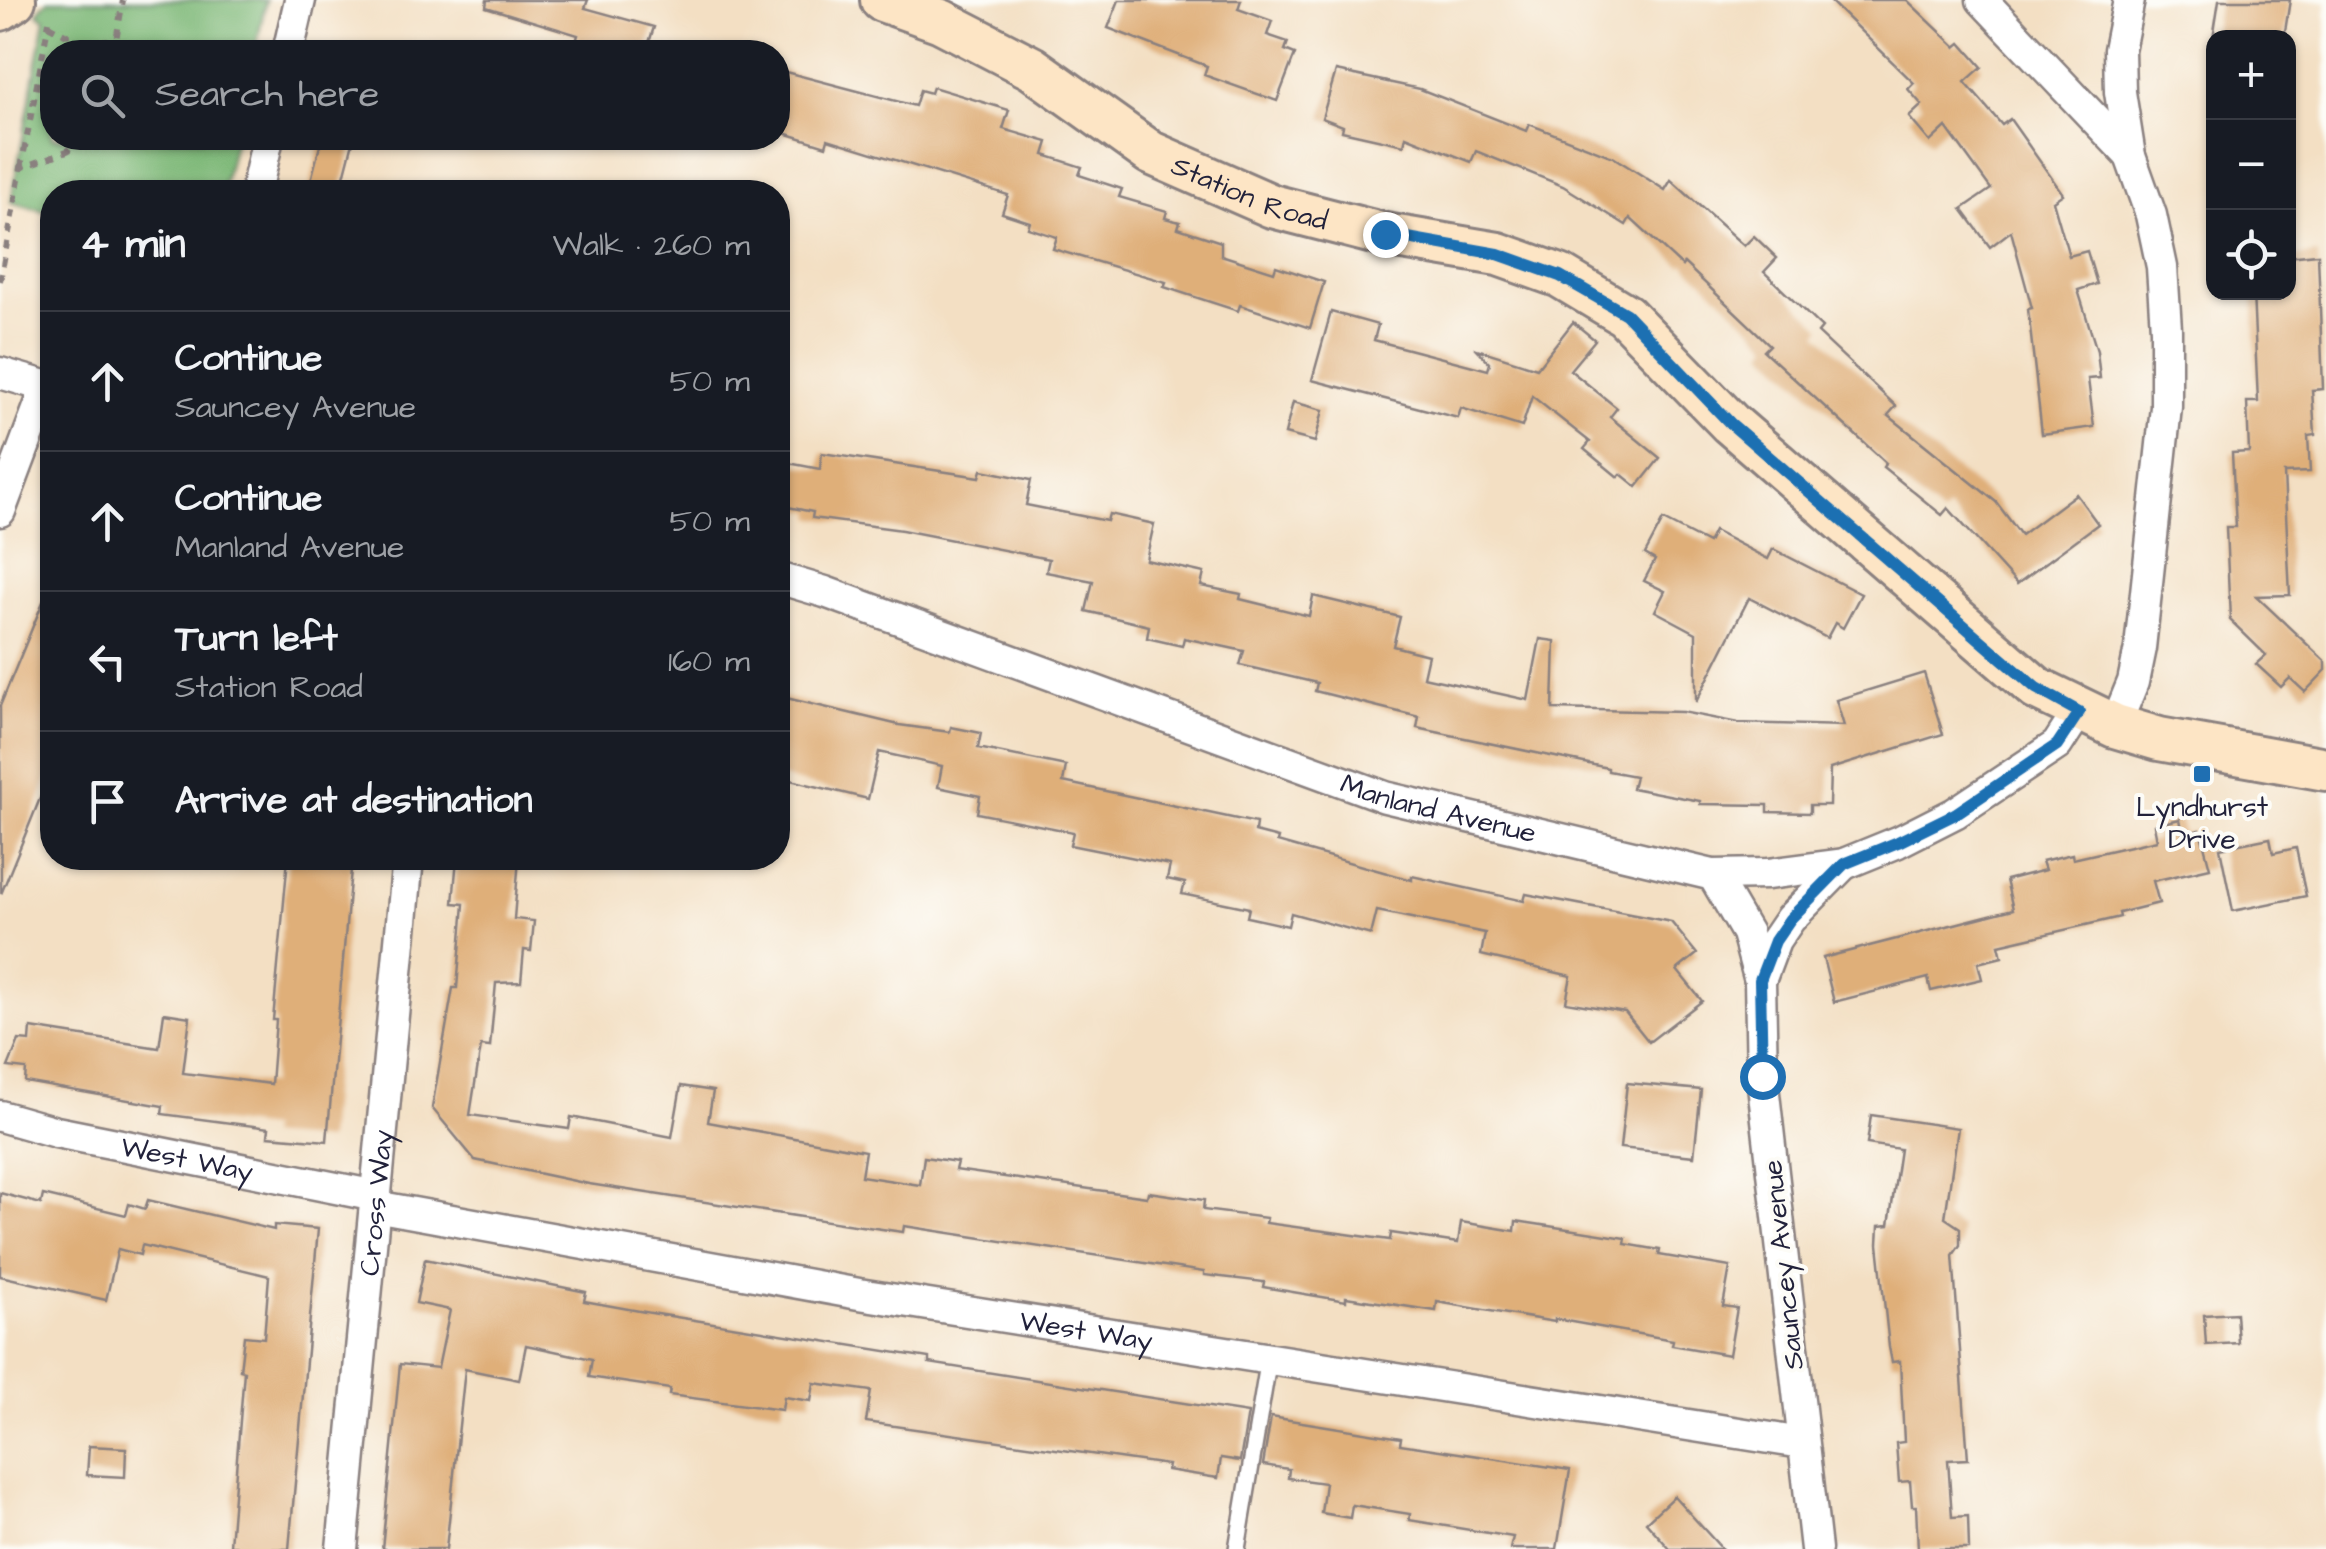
<!DOCTYPE html>
<meta charset="utf-8">
<style>
body{margin:0;font-family:"Architects Daughter",sans-serif;background:#20242c;color:#f1f3f6}
.controls{position:absolute;right:30px;top:30px;display:grid;overflow:hidden;border-radius:20px;box-shadow:0 2px 8px #0004}
.controls button{width:90px;height:90px;display:grid;place-items:center;padding:0;border:0;border-bottom:2px solid #363941;background:#171b24;color:#f1f3f6;font:50px sans-serif}
.stop{position:absolute;width:30px;height:30px;margin:-22px;border:8px solid #1f6fb2;border-radius:50%;background:#fff}
.stop.end{background:#1f6fb2;border-color:#fff;box-shadow:0 2px 10px #0008}
.list{margin:0;padding:0;list-style:none}
h2{display:flex;justify-content:space-between;align-items:center;height:130px;margin:0;padding:0 40px;font-size:42px}
h2 small{font-size:32px;font-weight:400;color:#9ea1a6}
.list li{display:grid;grid-template-columns:65px 1fr auto;gap:30px;align-items:center;box-sizing:border-box;height:140px;padding:0 40px;border-top:2px solid #363941}
.list b{display:block;font-size:38px;white-space:nowrap}
.list p{margin:0;font-size:32px;white-space:nowrap;color:#9ea1a6}
.list em{font-size:32px;font-style:normal;color:#9ea1a6}
.icon{flex:none;width:55px;height:55px;fill:none;stroke:currentColor;stroke-width:2;stroke-linecap:round;stroke-linejoin:round}
.map{position:relative;flex:none;width:2326px;height:1549px;overflow:hidden}
.search{position:absolute;background:#171b24;box-shadow:0 2px 8px #0004;left:40px;top:40px;width:750px;height:110px;display:flex;align-items:center;gap:25px;box-sizing:border-box;padding:0 35px;border-radius:40px;color:#9ea1a6;font-size:38px}
.panel{position:absolute;background:#171b24;box-shadow:0 2px 8px #0004;left:40px;top:180px;width:750px;height:690px;border-radius:40px}
.map>svg:first-child{display:block}
.forest{fill:#7cb776;stroke:#4f6c58;stroke-width:2.5}
.building{fill:#dfaf79}
.lines{fill:none;stroke-linecap:round;stroke-linejoin:round}
.service-casing{stroke:#8a807f;stroke-width:20}
.minor-casing{stroke:#8a807f;stroke-width:35}
.secondary-casing{stroke:#8a807f;stroke-width:48}
.path{stroke:#8a807f;stroke-width:6;stroke-dasharray:8 8;stroke-linecap:butt}
.service{stroke:#fff;stroke-width:15}
.minor{stroke:#fff;stroke-width:30}
.secondary{stroke:#fde5c5;stroke-width:42}
.route{stroke:#1f6fb2;stroke-width:12}
.poi-dot{fill:#1f6fb2;stroke:#fdfcf7;stroke-width:4}
.labels{text-anchor:middle;stroke-width:8;stroke-linejoin:round;paint-order:stroke}
.street-label{font-size:28px;fill:#22223b;stroke:#fdfcf7}
.poi-label{font-size:28px;fill:#22223b;stroke:#fdfcf7}
</style>
<div class="map">
<svg width="2326" height="1549" viewBox="0 0 2326 1549">
<rect width="100%" height="100%" fill="#fdfcf7"/>
<filter id="ink" filterUnits="userSpaceOnUse"><feTurbulence type="fractalNoise" baseFrequency=".01" numOctaves="2"/><feDisplacementMap in="SourceGraphic" scale="20" xChannelSelector="R" yChannelSelector="G"/><feConvolveMatrix kernelMatrix="1 2 1 2 8 2 1 2 1" color-interpolation-filters="sRGB"/></filter>
<filter id="wash" filterUnits="userSpaceOnUse"><feTurbulence type="fractalNoise" baseFrequency=".0048" numOctaves="4" result="noise"/><feDisplacementMap in="SourceGraphic" scale="40" xChannelSelector="R" yChannelSelector="G"/><feGaussianBlur stdDeviation="2.25" result="paint"/><feColorMatrix in="noise" values="0 0 0 0 0 0 0 0 0 0 0 0 0 0 0 0 0 1.4 0 .05"/><feComposite in="paint" operator="in"/></filter>
<g filter="url(#wash)">
<rect width="100%" height="100%" fill="#f3dfc3"/>
<path class="forest" d="M48,0H266L255,52H52V138H235L222,192H52V213L11,202L45,19L37,13Z"/>
<g id="blocks">
<g class="building">
<path d="M487,0H588L585,8L654,27L646,52H573L578,35L486,7Z"/>
<path d="M1119,0H1241L1238,9L1272,21L1267,35L1288,42L1285,50L1295,54L1277,101L1204,75L1207,66L1108,28Z"/>
<path d="M1829,0H1907L1956,47L1961,43L1982,67L1965,82L2002,125L2010,119L2063,194L2053,201L2069,256L2087,251L2097,284L2078,290L2097,351L2100,378L2088,379L2094,427L2042,434L2028,309L2032,308L2011,231L1990,247L1962,209L1991,189L1946,127L1930,142L1909,117L1922,105L1908,89L1914,83Z"/>
<path d="M2219,0H2290L2284,38H2213Z"/>
<path d="M778,70L915,106L920,90L931,93L933,87L1009,110L1003,129L1048,142L1044,155L1082,167L1079,175L1122,189L1119,197L1167,211L1165,218L1180,222L1178,228L1221,242V255L1274,272L1276,266L1324,282L1310,328L1240,305L1238,311L1164,287L1166,282L1053,249L1057,237L1028,228L1030,222L1002,213L1008,195L828,139L826,146L778,131Z"/>
<path d="M1336,71L1420,89L1526,131L1529,124L1613,157L1665,190L1671,180L1744,246L1754,236L1777,258L1764,272L1822,328L1818,333L1896,406L1888,415L1996,502L2021,535L2076,494L2098,524L2017,584L1948,508L1942,515L1883,467L1886,463L1764,351L1770,345L1684,263L1682,266L1630,218L1626,225L1563,186L1476,151L1471,162L1406,136L1404,145L1342,131L1343,126L1322,118Z"/>
<path d="M322,138H354L340,192H308Z"/>
<path d="M2318,254L2323,389L2312,390L2315,435L2308,436L2310,472L2284,473L2290,595L2256,596L2326,662V670L2305,692L2290,678L2281,687L2256,664L2266,655L2230,620L2226,527H2236L2232,453L2249,452L2247,402H2258L2253,292H2288V257Z"/>
<path d="M1331,312L1378,325L1374,340L1488,370L1490,363L1477,349L1537,368L1573,322L1595,340L1570,370L1617,408L1610,417L1660,458L1637,487L1621,474L1618,477L1584,449L1590,442L1532,396L1522,427L1461,408L1458,418L1312,380Z"/>
<path d="M1293,402L1323,410L1315,442L1285,434Z"/>
<path d="M822,453L980,477L982,470L1031,480L1026,505L1107,521L1109,514L1154,524L1146,560L1204,573L1201,586L1241,594L1240,599L1309,616L1313,596L1400,617L1393,646L1428,655L1423,677L1528,700L1540,639L1555,641L1553,709L1682,712L1738,723L1844,726L1836,700L1924,673L1943,734L1830,769L1829,805H1810V813L1768,812V805L1700,804V801L1632,788L1635,776L1608,771V768L1417,728L1419,717L1315,691L1317,683L1240,665L1244,651L1184,638L1182,646L1147,638L1149,626L1086,611L1093,581L1046,572L1049,559L902,530L812,518L813,512L778,505V461L820,469Z"/>
<path d="M1663,520L1708,543L1714,531L1768,559L1773,549L1861,594L1843,628L1835,623L1827,638L1749,598L1696,702V633L1655,611L1665,591L1644,581L1655,560L1645,554Z"/>
<path d="M52,580V769L1,894L0,706Z"/>
<path d="M778,696L899,725L950,732L951,727L981,733L978,748L1066,766L1063,782L1256,823L1255,832L1278,838L1277,842L1412,880V876L1524,901L1526,894L1671,922L1697,954L1677,970L1702,1001L1649,1042L1625,1012L1566,1002L1571,976L1481,955L1485,933L1377,911L1371,935L1291,913L1288,926L1247,917L1249,908L1182,894L1185,883L1167,879L1170,865L1070,845L1073,832L977,813L980,796L938,787L942,766L879,752L868,799L778,777Z"/>
<path d="M2180,819L2183,834L2200,830L2210,868L2153,881L2159,903L2119,913L2120,917L1999,945L2002,957L1978,963L1982,979L1931,991L1928,978L1834,1002L1823,958L2013,909L2006,880L2045,870L2042,861L2072,854L2073,859L2157,840L2154,825Z"/>
<path d="M2270,838L2273,853L2296,848L2306,896L2233,911L2220,848Z"/>
<path d="M288,858H352L327,1141L268,1136L269,1128L162,1114L163,1106L25,1082L26,1069L8,1067L19,1040L30,1041L31,1028L159,1048L164,1013L190,1017L183,1073L271,1084L276,1020H273Z"/>
<path d="M457,858H519L514,919L534,921L531,951L524,950L521,982L496,983L490,1047L481,1046L470,1115L569,1129L571,1117L672,1137L681,1086L713,1091L708,1122L865,1151L861,1176L920,1185L924,1157L957,1162L955,1170L1147,1197L1148,1192L1204,1200L1203,1210L1267,1218L1266,1223L1390,1240L1391,1233L1458,1243L1461,1222L1515,1231L1516,1221L1626,1238L1625,1244L1660,1250L1659,1255L1730,1267L1723,1306L1737,1308L1729,1355L1672,1345L1673,1340L1555,1319V1322L1437,1302L1436,1311L1346,1297V1301L1263,1287L1264,1282L1204,1275V1272L904,1226L903,1232L847,1224L589,1184L475,1160L432,1108L453,988H457L464,904L453,903Z"/>
<path d="M1627,1083L1701,1090L1694,1156L1620,1148Z"/>
<path d="M1871,1115L1958,1128L1945,1218L1960,1228V1245L1953,1255L1968,1459L1948,1460L1952,1517L1968,1516L1969,1549H1918L1916,1506H1912L1910,1481L1899,1482L1896,1443L1904,1442L1900,1361L1892,1362L1889,1347L1878,1244L1879,1226L1889,1225L1900,1149L1867,1144Z"/>
<path d="M0,1193L41,1204L43,1195L126,1215L129,1204L145,1209L148,1200L274,1230V1225L318,1229L289,1549H244L230,1545L244,1371L240,1370L244,1336L264,1338L269,1276L142,1245L140,1255L118,1249L106,1300L0,1276Z"/>
<path d="M425,1259L586,1292L584,1301L645,1312L929,1358V1363L1248,1413L1240,1461L1221,1458L1218,1478L1167,1470L1168,1465L866,1422L871,1391L814,1383L811,1401L784,1397L782,1410L669,1395L670,1389L589,1377L592,1359L526,1345L519,1380L465,1369L446,1549H382L400,1364L438,1368L450,1310L416,1303Z"/>
<path d="M2236,1313L2238,1343L2206,1345L2204,1315Z"/>
<path d="M1271,1417L1401,1438L1400,1444L1570,1470L1557,1549H1510L1513,1537L1409,1520L1410,1514L1352,1505L1350,1518L1321,1513L1325,1483L1288,1478L1289,1469L1263,1465Z"/>
<path d="M89,1446L126,1448L125,1477L87,1475Z"/>
<path d="M1674,1496L1722,1549H1670L1646,1522Z"/>
</g>
</g>
</g>
<g filter="url(#ink)">
<use href="#blocks" fill-opacity="0" stroke="#8a807f" stroke-width="2.5"/>
<g class="lines">
<defs>
<path id="service" d="M1237,1549L1269,1358"/>
<g id="minor">
<path d="M1982,0L2130,156"/>
<path d="M288,52L300,0"/>
<path d="M256,192L268,138"/>
<path d="M0,373L52,388"/>
<path d="M0,511L47,386"/>
<path id="s1" d="M778,578L825,592L1385,797L1713,875L1768,874L1844,864L1898,842L1955,813L2057,745L2079,711"/>
<path d="M2115,726L2133,682L2140,648L2166,407V329L2162,267L2151,215L2130,156L2120,92L2119,50L2129,0"/>
<path d="M1713,875L1747,933L1760,981"/>
<path id="s2" d="M0,1116L56,1132L376,1196"/>
<path id="s3" d="M375,1206L859,1294L1802,1443"/>
<path id="s4" d="M342,1549L408,858"/>
<path d="M1816,1549L1762,1076L1760,981L1775,941L1790,919L1844,864"/>
</g>
<g id="secondary">
<path id="s5" d="M882,0L941,21L1032,68L1151,153L1272,206L1385,235L1498,254L1560,276L1625,315L1730,423L2036,688L2115,726L2159,739L2326,769"/>
<path d="M0,9L14,0"/>
</g>
</defs>
<use href="#service" class="service-casing"/>
<use href="#minor" class="minor-casing"/>
<use href="#secondary" class="secondary-casing"/>
<g class="path">
<path d="M48,25L67,35L64,52"/>
<path d="M92,52L95,42L116,39"/>
<path d="M114,52L123,0"/>
<path d="M21,168L49,21"/>
<path d="M0,281L21,168L67,151L92,138"/>
</g>
<use href="#service" class="service"/>
<use href="#minor" class="minor"/>
<use href="#secondary" class="secondary"/>
</g>
</g>
<g class="lines" filter="url(#ink)">
<path class="route" d="M1385,234L1498,254L1560,276L1626,314L1730,423L2036,688L2079,712L2057,745L1955,814L1898,842L1844,864L1790,919L1775,941L1760,980L1762,1076"/>
</g>
<rect class="poi-dot" x="2192" y="764" width="20" height="20" rx="5"/>
<g class="labels">
<g class="street-label">
<text dy="10" stroke="none"><textPath href="#s5" startOffset="418">Station Road</textPath></text>
<text dy="10" stroke="none"><textPath href="#s1" startOffset="700">Manland Avenue</textPath></text>
<text dy="10" stroke="none"><textPath href="#s2" startOffset="192">West Way</textPath></text>
<text dy="10" stroke="none"><textPath href="#s4" startOffset="348">Cross Way</textPath></text>
<text transform="translate(1782 1265) rotate(-96)" y="10">Sauncey Avenue</text>
<text dy="10" stroke="none"><textPath href="#s3" startOffset="722">West Way</textPath></text>
</g>
<g class="poi-label">
<text x="2202" y="816">Lyndhurst<tspan x="2202" dy="32">Drive</tspan></text>
</g>
</g>
</svg>
<div class="controls">
<button>+</button>
<button>−</button>
<button><svg class="icon" aria-label="locate" viewBox="0 0 24 24"><circle cx="12" cy="12" r="6"/><path d="M12 2v4M12 18v4M2 12h4M18 12h4"/></svg></button>
</div>
<div class="stop" style="left:1762px;top:1076px"></div>
<div class="stop end" style="left:1385px;top:234px"></div>
<div class="search"><svg class="icon" aria-label="search" viewBox="0 0 24 24"><circle cx="10" cy="10" r="6"/><path d="M15 15l6 6"/></svg>Search here</div>
<section class="panel">
<h2>4 min<small>Walk · 260 m</small></h2>
<ul class="list">
<li><svg class="icon" aria-label="ahead" viewBox="0 0 24 24"><path d="M12 20V5M6 11l6-6 6 6"/></svg><div><b>Continue</b><p>Sauncey Avenue</p></div><em>50 m</em></li>
<li><svg class="icon" aria-label="ahead" viewBox="0 0 24 24"><path d="M12 20V5M6 11l6-6 6 6"/></svg><div><b>Continue</b><p>Manland Avenue</p></div><em>50 m</em></li>
<li><svg class="icon" aria-label="left" viewBox="0 0 24 24"><path d="M17 20v-9H6M10 6l-5 5 5 5"/></svg><div><b>Turn left</b><p>Station Road</p></div><em>160 m</em></li>
<li><svg class="icon" aria-label="arrive" viewBox="0 0 24 24"><path d="M6 21V4h12l-3 4 3 4H6"/></svg><div><b>Arrive at destination</b></div></li>
</ul>
</section>
</div>
